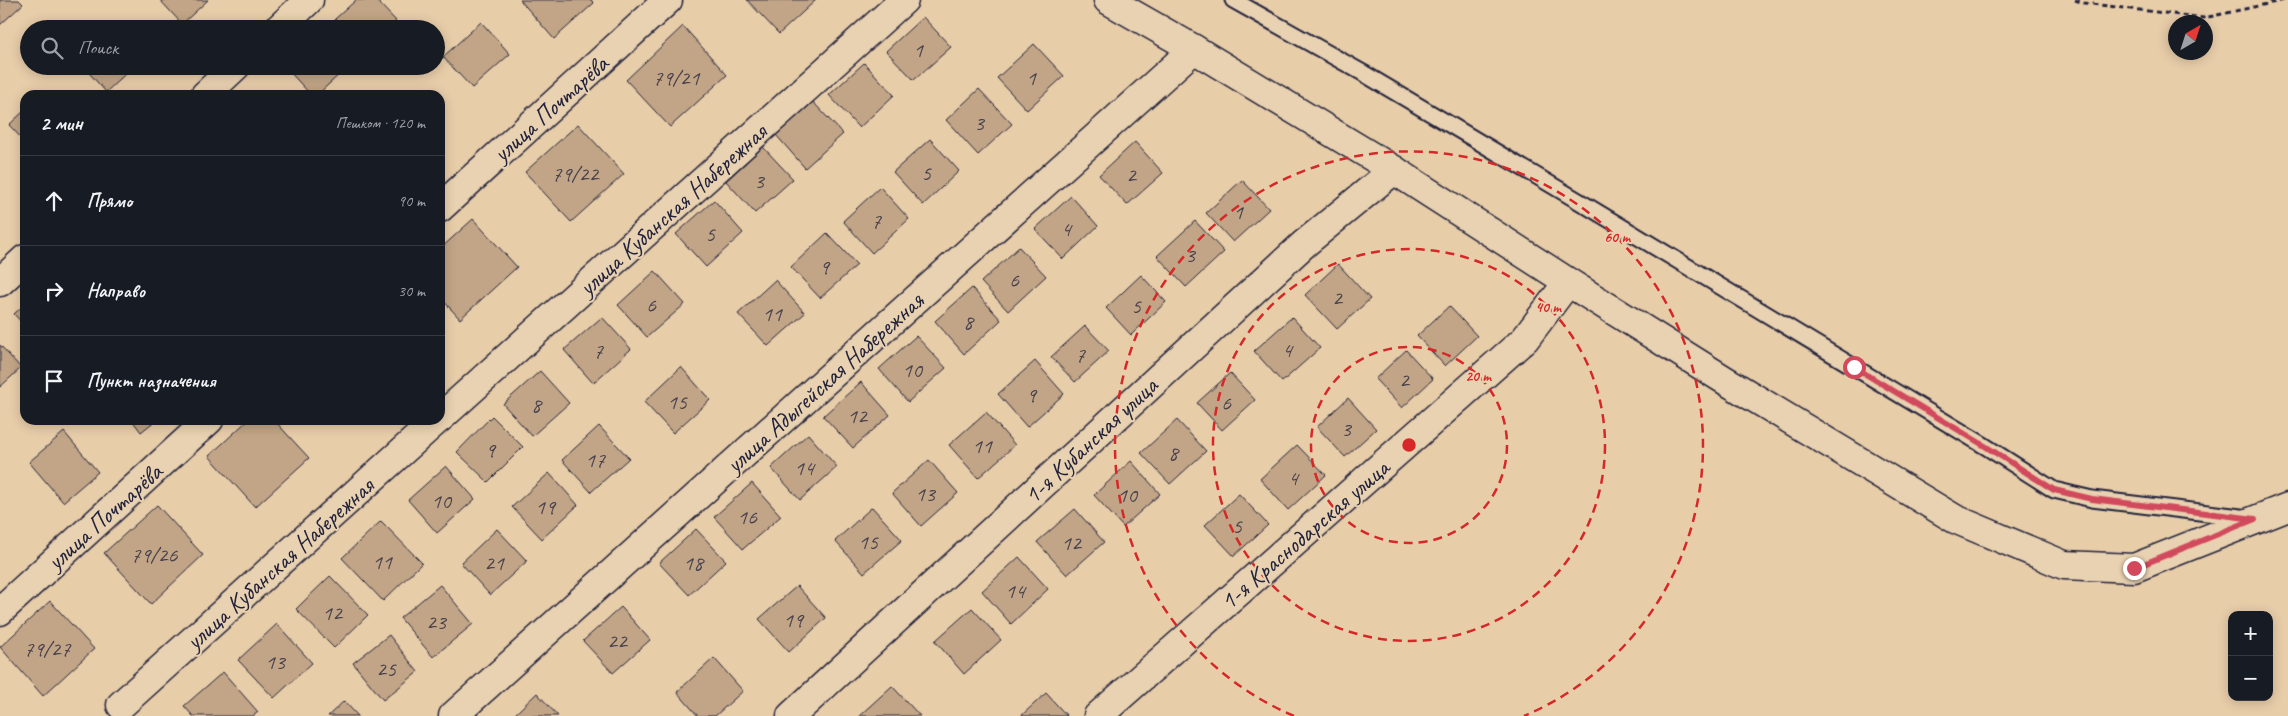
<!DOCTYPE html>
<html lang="ru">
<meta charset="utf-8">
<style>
body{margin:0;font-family:Caveat,sans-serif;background:#242831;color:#f1f3f6}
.controls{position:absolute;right:15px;bottom:15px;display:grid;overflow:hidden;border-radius:10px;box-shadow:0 2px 12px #0003}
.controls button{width:45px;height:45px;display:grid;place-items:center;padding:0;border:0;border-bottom:1px solid #363941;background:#171b24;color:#f1f3f6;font:25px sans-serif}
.compass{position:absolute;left:2168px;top:15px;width:45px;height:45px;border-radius:50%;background:#171b24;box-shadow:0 2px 12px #0003;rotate:39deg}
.stop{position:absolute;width:15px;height:15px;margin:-11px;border:4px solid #d1495b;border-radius:50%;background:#fff}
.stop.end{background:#d1495b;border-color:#fff;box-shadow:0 1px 5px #0008}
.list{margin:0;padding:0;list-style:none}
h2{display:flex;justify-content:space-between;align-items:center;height:65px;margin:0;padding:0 20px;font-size:21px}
h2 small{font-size:16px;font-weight:400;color:#9ea1a6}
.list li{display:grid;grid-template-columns:32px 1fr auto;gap:15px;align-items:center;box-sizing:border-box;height:90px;padding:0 20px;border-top:1px solid #363941}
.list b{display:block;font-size:19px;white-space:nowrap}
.list em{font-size:16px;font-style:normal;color:#9ea1a6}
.icon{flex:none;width:28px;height:28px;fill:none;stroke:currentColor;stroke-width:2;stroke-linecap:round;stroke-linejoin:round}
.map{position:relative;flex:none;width:2288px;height:716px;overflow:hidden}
.search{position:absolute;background:#171b24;box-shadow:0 2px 12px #0003;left:20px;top:20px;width:425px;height:55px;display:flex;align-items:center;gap:12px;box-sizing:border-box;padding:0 18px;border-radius:28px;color:#9ea1a6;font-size:19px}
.panel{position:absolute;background:#171b24;box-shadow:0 2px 12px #0003;left:20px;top:90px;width:425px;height:335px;border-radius:15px}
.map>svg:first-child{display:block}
.building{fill:#c2a586;stroke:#22223b}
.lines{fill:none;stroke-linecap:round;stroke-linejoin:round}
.lane-casing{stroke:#22223b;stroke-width:19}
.street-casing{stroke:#22223b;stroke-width:31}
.secondary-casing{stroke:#22223b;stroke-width:31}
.path{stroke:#22223b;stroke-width:3;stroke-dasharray:5 4;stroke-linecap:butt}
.lane{stroke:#e9d2b1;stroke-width:15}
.street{stroke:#e9d2b1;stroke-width:28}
.secondary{stroke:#e9d2b1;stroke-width:28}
.route{stroke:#d1495b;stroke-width:6}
.ring{fill:none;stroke:#d62828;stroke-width:2.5;stroke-dasharray:9 6}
.labels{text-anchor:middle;stroke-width:4;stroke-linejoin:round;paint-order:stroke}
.number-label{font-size:22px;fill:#4a434e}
.street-label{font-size:25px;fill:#22223b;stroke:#e9d2b1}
.centre{fill:#d62828;stroke:#e9d2b1;stroke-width:2.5}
.ring-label{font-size:15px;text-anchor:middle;font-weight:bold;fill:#d62828;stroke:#e9d2b1;stroke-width:4;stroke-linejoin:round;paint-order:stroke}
</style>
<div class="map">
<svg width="2288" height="716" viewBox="0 0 2288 716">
<rect width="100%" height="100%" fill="#e8cda9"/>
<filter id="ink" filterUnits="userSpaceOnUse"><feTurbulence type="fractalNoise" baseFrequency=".02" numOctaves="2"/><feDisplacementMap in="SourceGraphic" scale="10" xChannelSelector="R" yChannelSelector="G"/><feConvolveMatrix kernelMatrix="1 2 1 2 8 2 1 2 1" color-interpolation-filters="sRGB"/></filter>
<g filter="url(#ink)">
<g class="building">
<path d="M0,0H19L23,4L0,25Z"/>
<path d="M160,0H208L182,24Z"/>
<path d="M356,0H376L396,21L388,29H343L335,19Z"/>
<path d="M520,0H591L594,3L554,39Z"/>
<path d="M747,0H816L779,34Z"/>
<path d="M923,17L951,47L914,80L886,51Z"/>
<path d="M481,22L510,54L472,88L443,57Z"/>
<path d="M683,26L727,75L670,127L626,80Z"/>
<path d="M1034,44L1064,76L1027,110L997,78Z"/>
<path d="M864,63L894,95L859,128L829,95Z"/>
<path d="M83,66H134L106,92Z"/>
<path d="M292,66H337L342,72L317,95H311L288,70Z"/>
<path d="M979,89L1012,124L978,155L946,120Z"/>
<path d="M813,102L843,134L805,168L776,135Z"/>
<path d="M25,110V142L9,125Z"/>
<path d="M578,124L624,174L571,222L525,172Z"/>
<path d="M930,139L959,171L923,205L893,172Z"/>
<path d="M1135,142L1163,173L1127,205L1099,175Z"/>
<path d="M763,147L793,179L755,213L726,181Z"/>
<path d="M1242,180L1269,209L1233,242L1206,213Z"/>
<path d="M880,187L909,219L872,253L843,221Z"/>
<path d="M1071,196L1098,226L1063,259L1035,229Z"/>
<path d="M714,200L743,233L706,267L676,234Z"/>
<path d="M473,219L517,267L460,319L440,297V249Z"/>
<path d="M1195,221L1224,252L1186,287L1157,256Z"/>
<path d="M827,233L857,265L820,298L791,267Z"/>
<path d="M1019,247L1046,276L1008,311L981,282Z"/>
<path d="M1338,264L1370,299L1337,329L1305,295Z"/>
<path d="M655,271L685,304L647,337L618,305Z"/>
<path d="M1141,275L1166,302L1131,335L1106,308Z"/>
<path d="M775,280L805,313L768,346L738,314Z"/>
<path d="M972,288L1001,320L964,354L935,321Z"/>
<path d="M25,304V326L14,314Z"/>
<path d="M1449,306L1477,336L1445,366L1417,336Z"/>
<path d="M602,317L631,349L593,383L564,350Z"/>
<path d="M1292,317L1320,348L1282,382L1254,351Z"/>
<path d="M1085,326L1109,351L1075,382L1051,357Z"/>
<path d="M916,336L946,368L908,402L879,369Z"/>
<path d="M0,345L21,368L0,387Z"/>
<path d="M1406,350L1433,379L1402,408L1375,379Z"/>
<path d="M1035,361L1064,394L1027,427L998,394Z"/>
<path d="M681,367L710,400L673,433L644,402Z"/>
<path d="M540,371L569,403L532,436L503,404Z"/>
<path d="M1230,373L1255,400L1222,430L1197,403Z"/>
<path d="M861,382L890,415L853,448L823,416Z"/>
<path d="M1348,398L1376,429L1345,457L1317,427Z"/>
<path d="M986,412L1015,445L978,478L949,445Z"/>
<path d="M492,416L523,447L488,482L457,452Z"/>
<path d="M132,420H156L141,432Z"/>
<path d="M248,420H274L309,458L255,507L209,456Z"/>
<path d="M1177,420L1206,451L1170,484L1141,453Z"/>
<path d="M599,426L629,458L591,492L562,460Z"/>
<path d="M64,432L98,472L63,502L29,462Z"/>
<path d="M808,434L837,467L800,500L771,468Z"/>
<path d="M1297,445L1326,475L1288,510L1260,479Z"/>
<path d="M929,460L958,493L921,526L892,493Z"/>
<path d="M1131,461L1160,494L1123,527L1094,495Z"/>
<path d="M446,466L475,499L437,533L408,500Z"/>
<path d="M549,473L578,505L542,539L512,507Z"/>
<path d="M752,483L781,516L743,549L714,517Z"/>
<path d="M1239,494L1268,525L1234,556L1205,525Z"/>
<path d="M157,505L203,555L151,604L104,553Z"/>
<path d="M872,507L902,540L864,573L835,541Z"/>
<path d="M1075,509L1104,542L1067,575L1037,542Z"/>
<path d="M381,521L422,563L383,601L342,558Z"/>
<path d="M497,529L527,561L490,595L461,563Z"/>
<path d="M696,529L726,561L689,595L659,563Z"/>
<path d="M1019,557L1048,589L1011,624L982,591Z"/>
<path d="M330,576L368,615L334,648L296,609Z"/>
<path d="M440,585L473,624L433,657L400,618Z"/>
<path d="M797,586L826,618L789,652L759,619Z"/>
<path d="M50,601L94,649L43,696L0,647Z"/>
<path d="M621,607L650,640L613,673L583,641Z"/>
<path d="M972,608L1001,640L964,674L935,641Z"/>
<path d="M277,624L312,663L274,698L238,660Z"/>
<path d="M389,635L418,672L383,700L353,663Z"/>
<path d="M714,658L743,691L715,716H698L677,692Z"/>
<path d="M223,672L258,712L253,716H193L184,706Z"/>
<path d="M892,686L920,716H859Z"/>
<path d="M537,693L558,716H513Z"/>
<path d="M1046,693L1067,716H1021Z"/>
<path d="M344,701L358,716H328Z"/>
</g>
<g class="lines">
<defs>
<path id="lane" d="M1233,0L1363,73L1592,209L1985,446L2054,490L2092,499L2249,518"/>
<g id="street">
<path d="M278,29L309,0"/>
<path d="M205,95L236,66"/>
<path d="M440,208L668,0"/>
<path d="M0,282L25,259"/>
<path d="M440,418L904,0"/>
<path d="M0,611L209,420"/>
<path d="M121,705L437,420"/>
<path d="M453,716L1194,49"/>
<path d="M791,716L1304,244L1394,170"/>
<path d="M1098,716L1525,339L1568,282"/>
</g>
<path id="secondary" d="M1108,0L1194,49L1394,170L1568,282L1723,379L1955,519L2064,565L2134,568L2288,507"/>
</defs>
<use href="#lane" class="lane-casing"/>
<use href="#street" class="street-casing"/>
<use href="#secondary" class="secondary-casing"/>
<path class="path" d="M2075,0L2084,3L2204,18L2285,0"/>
<use href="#lane" class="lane"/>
<use href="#street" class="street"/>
<use href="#secondary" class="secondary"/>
</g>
</g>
<g class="lines" filter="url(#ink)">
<path class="route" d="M1854,367L1985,446L2054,490L2092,499L2255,519L2134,568"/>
</g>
<g class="ring">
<circle cx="1409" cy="445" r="98"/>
<circle cx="1409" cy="445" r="196"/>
<path d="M1294 716A294 294 0 1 1 1524 716"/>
</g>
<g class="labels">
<g class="number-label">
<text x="918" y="57">1</text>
<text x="676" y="85">79/21</text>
<text x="1031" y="85">1</text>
<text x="979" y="130">3</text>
<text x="926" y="180">5</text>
<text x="575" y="181">79/22</text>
<text x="1131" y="182">2</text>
<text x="759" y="188">3</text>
<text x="1238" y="219">1</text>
<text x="876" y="228">7</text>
<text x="1066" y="236">4</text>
<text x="710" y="241">5</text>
<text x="1190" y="262">3</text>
<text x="824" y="274">9</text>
<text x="1014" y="287">6</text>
<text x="1337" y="305">2</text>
<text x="651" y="312">6</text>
<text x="1136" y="313">5</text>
<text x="772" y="321">11</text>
<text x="968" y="329">8</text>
<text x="1287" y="357">4</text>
<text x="598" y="358">7</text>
<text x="1080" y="362">7</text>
<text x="912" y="377">10</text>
<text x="1404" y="387">2</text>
<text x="1031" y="402">9</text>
<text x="677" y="409">15</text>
<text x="1226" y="410">6</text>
<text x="536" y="412">8</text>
<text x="857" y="423">12</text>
<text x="1346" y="436">3</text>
<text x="982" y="453">11</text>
<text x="490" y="457">9</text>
<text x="1173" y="460">8</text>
<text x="595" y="467">17</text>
<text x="804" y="475">14</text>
<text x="1293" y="485">4</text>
<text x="925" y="501">13</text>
<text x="1127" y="502">10</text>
<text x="441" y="508">10</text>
<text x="545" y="514">19</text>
<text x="747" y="524">16</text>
<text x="1237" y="533">5</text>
<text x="868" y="549">15</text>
<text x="1071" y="550">12</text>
<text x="154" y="562">79/26</text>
<text x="382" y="569">11</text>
<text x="494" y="570">21</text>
<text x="693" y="570">18</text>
<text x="1015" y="598">14</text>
<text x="332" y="620">12</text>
<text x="793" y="627">19</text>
<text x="436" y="629">23</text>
<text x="617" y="648">22</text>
<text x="47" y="656">79/27</text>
<text x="275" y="669">13</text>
<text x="386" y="676">25</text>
</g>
<g class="street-label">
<text transform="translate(550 108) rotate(-42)" y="9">улица Почтарёва</text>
<text transform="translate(672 209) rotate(-42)" y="9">улица Кубанская Набережная</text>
<text transform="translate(824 382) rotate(-42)" y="9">улица Адыгейская Набережная</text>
<text transform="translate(1090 440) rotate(-43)" y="9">1-я Кубанская улица</text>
<text transform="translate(104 516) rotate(-42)" y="9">улица Почтарёва</text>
<text transform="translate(1304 534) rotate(-41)" y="9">1-я Краснодарская улица</text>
<text transform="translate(279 563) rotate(-42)" y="9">улица Кубанская Набережная</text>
</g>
</g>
<circle cx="1409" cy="445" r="8" class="centre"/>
<g class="ring-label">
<text x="1617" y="242">60 m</text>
<text x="1548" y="312">40 m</text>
<text x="1478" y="381">20 m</text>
</g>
</svg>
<div class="controls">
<button>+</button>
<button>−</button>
</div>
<svg class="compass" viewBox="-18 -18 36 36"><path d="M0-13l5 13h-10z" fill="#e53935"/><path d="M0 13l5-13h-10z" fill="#9ea1a6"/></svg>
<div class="stop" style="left:1854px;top:367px"></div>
<div class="stop end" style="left:2134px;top:568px"></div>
<div class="search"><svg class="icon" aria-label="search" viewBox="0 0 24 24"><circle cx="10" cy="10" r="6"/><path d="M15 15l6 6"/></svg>Поиск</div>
<section class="panel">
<h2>2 мин<small>Пешком · 120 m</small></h2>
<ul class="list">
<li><svg class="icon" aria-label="ahead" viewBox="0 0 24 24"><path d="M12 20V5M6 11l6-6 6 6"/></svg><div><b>Прямо</b></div><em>90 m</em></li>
<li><svg class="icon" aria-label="right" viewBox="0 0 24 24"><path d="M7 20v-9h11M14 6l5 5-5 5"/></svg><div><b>Направо</b></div><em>30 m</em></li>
<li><svg class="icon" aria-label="arrive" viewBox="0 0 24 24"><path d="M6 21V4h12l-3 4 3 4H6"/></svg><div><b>Пункт назначения</b></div></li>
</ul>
</section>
</div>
